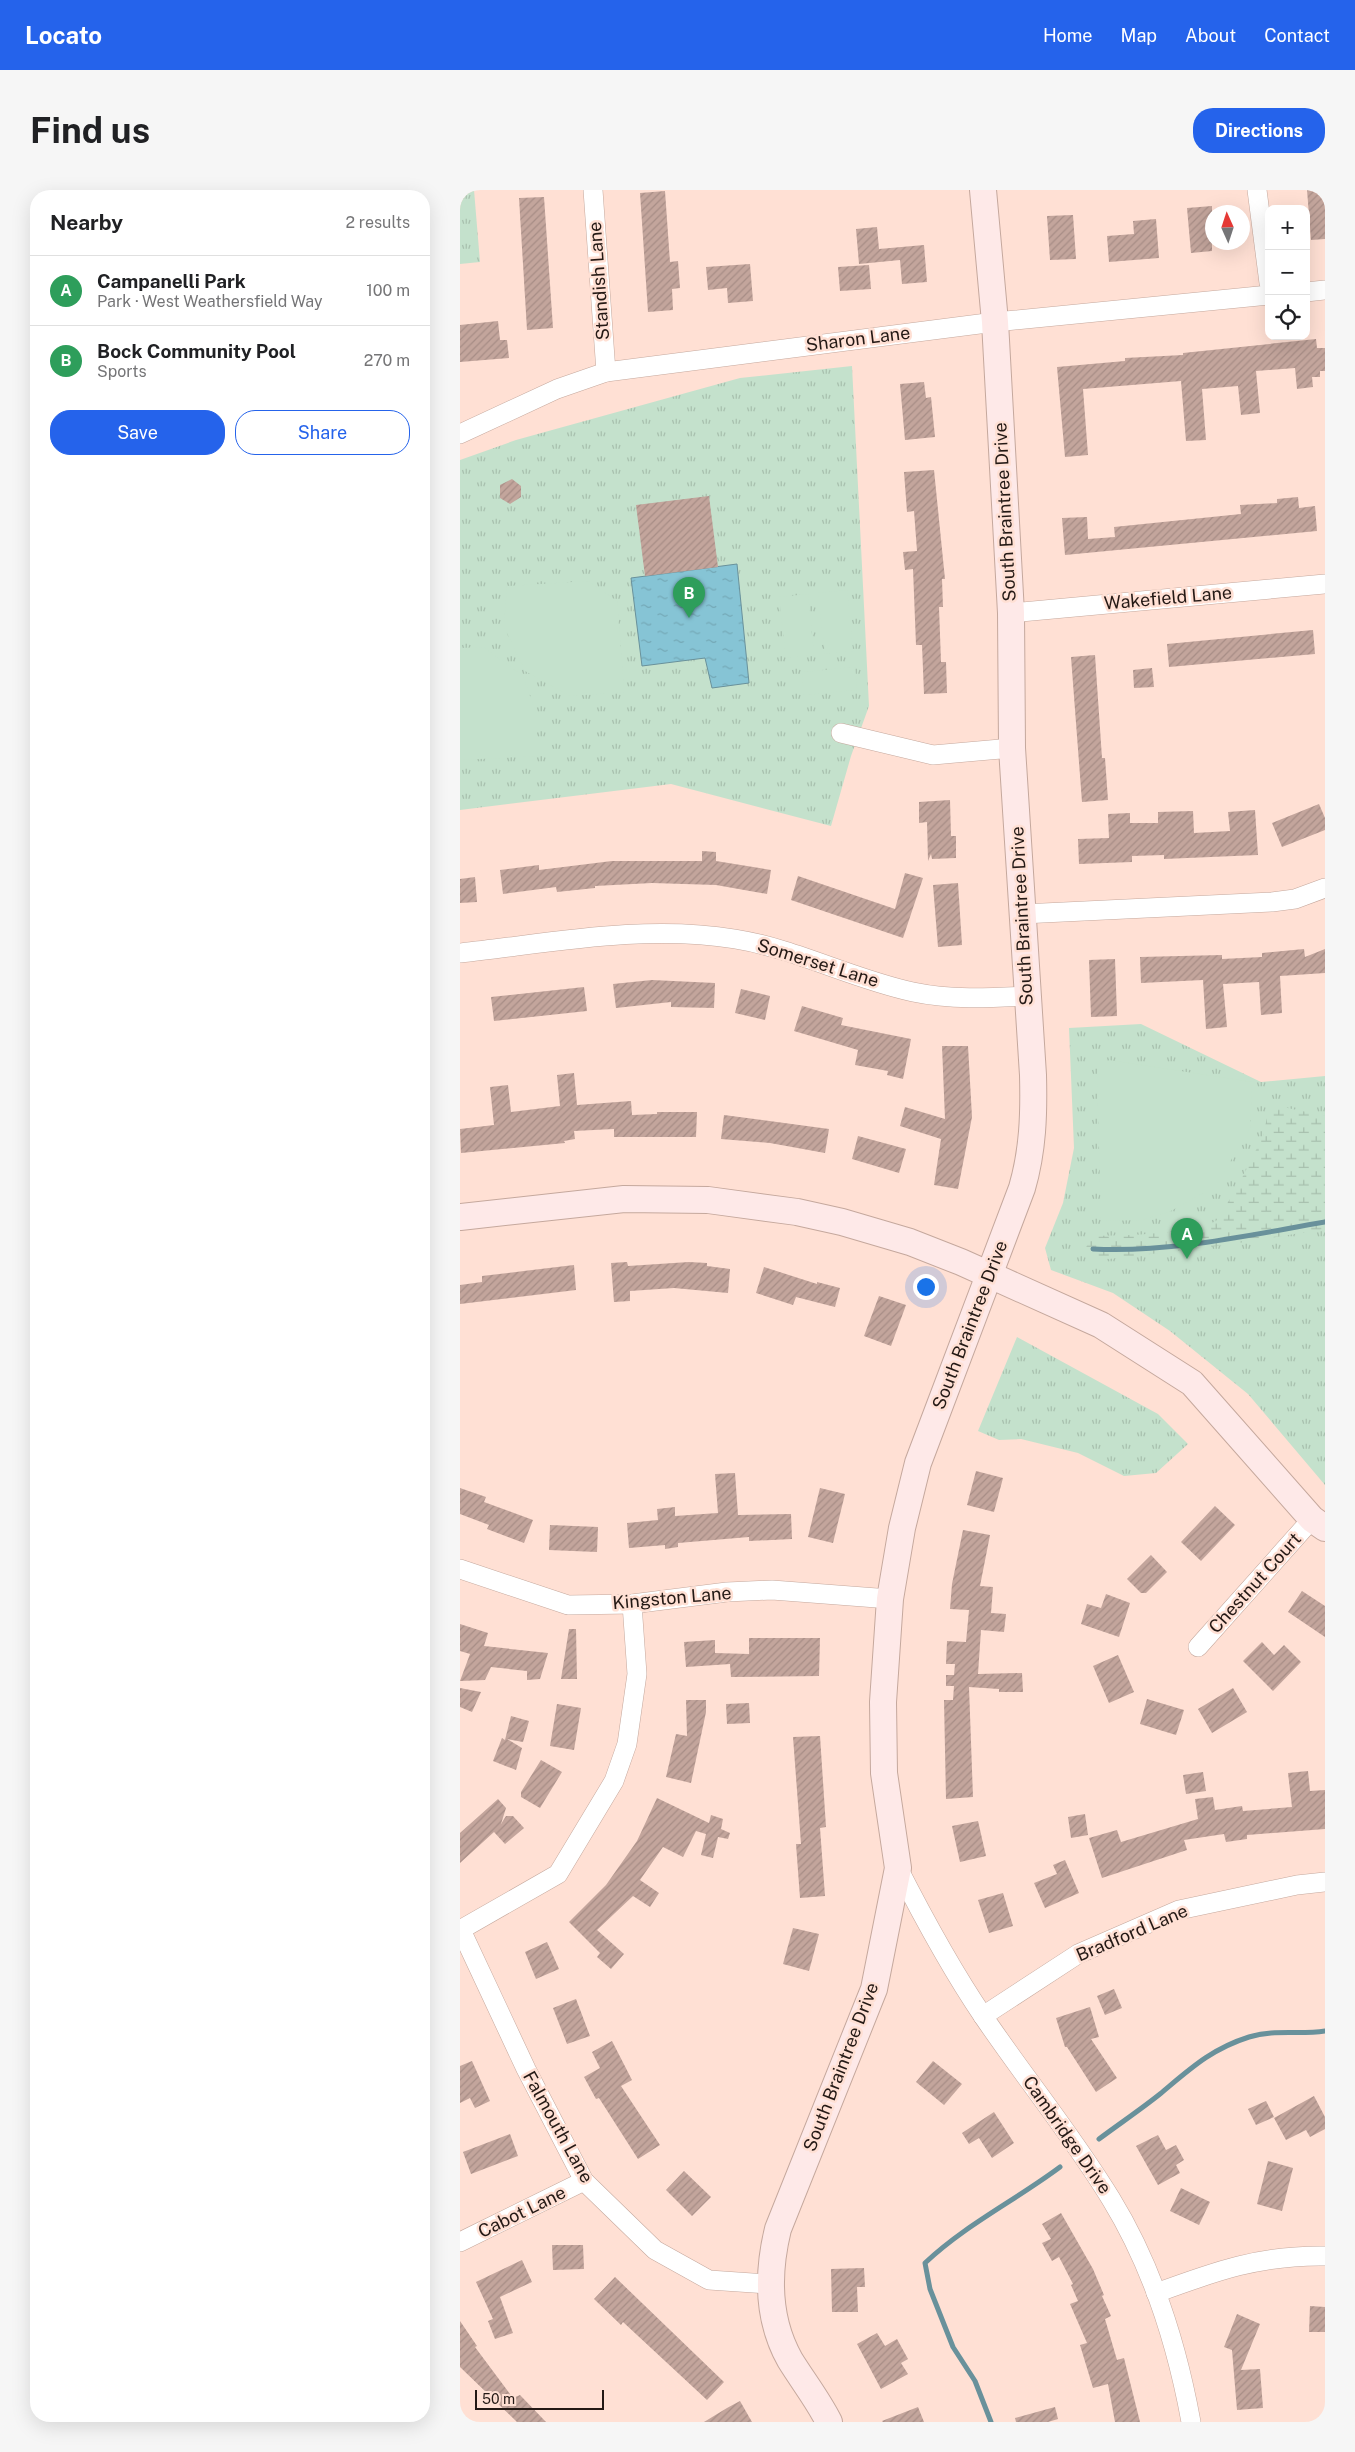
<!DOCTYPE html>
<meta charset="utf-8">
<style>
body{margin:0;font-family:"Public Sans",sans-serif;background:#f6f6f6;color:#202124}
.controls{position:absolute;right:15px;top:15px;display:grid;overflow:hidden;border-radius:10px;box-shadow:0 5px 20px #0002}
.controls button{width:45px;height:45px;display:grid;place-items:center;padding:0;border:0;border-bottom:1px solid #e0e0e0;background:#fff;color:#202124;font:25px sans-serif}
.compass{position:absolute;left:745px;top:15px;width:45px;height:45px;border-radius:50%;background:#fff;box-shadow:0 5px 20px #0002;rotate:357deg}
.scale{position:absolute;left:15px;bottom:12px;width:129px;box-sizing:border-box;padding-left:5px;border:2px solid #241915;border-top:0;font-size:14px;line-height:18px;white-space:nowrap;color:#241915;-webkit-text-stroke:4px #ffe0d4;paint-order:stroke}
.you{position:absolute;left:465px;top:1096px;width:18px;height:18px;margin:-12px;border:4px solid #fff;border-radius:50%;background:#1a73e8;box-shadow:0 0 0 8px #1a73e833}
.badge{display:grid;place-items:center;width:32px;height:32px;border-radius:50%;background:#2563eb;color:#fff;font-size:16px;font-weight:700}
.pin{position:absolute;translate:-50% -41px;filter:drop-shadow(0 1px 2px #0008)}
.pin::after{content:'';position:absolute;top:26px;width:18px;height:15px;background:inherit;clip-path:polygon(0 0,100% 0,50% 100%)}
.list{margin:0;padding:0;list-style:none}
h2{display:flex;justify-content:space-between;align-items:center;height:65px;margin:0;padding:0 20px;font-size:21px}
h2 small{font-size:16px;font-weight:400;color:#757577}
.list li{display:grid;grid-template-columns:32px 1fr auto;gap:15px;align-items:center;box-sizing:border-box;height:70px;padding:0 20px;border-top:1px solid #e0e0e0}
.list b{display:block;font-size:19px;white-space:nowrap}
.list p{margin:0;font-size:16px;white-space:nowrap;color:#757577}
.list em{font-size:16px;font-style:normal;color:#757577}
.actions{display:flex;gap:10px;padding:15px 20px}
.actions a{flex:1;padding:11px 0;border:1px solid #2563eb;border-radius:20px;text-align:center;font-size:18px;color:#2563eb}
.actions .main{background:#2563eb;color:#fff}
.icon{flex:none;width:28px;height:28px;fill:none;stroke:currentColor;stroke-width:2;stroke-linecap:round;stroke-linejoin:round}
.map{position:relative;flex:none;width:865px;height:2232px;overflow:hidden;border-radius:20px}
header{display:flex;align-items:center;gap:30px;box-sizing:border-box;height:70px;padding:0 25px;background:#2563eb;color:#fff}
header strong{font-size:24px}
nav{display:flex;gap:28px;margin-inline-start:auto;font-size:18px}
.intro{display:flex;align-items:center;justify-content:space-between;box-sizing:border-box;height:120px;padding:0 30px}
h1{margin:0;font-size:35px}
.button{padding:12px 22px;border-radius:20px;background:#2563eb;color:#fff;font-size:18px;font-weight:700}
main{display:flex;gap:30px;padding:0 30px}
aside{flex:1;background:#fff;border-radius:20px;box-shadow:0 5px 20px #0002}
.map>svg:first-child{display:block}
.grass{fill:url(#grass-tufts)}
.wetland{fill:url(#wetland-marsh)}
.pitch{fill:#c4e1cc}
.water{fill:url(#water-ripples);stroke:#69919b}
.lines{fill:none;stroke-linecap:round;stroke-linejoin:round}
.stream{stroke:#69919b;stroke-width:5}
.building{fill:url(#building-hatch)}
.street-casing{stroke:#c5a89d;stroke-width:20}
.secondary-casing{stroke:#c5a89d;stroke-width:28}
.street{stroke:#fff;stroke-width:19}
.secondary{stroke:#fee9e8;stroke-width:26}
.labels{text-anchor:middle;stroke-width:5;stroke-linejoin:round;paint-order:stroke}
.street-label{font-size:18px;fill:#241915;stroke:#ffe0d4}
</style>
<header>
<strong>Locato</strong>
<nav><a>Home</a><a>Map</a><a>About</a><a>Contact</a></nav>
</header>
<div class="intro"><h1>Find us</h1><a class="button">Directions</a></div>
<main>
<aside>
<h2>Nearby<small>2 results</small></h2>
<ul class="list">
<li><span class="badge" style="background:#2e9e5b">A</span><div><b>Campanelli Park</b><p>Park · West Weathersfield Way</p></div><em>100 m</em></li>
<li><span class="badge" style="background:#2e9e5b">B</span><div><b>Bock Community Pool</b><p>Sports</p></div><em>270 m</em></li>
</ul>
<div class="actions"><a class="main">Save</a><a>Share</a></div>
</aside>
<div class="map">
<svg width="865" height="2232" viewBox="0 0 865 2232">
<defs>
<pattern id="grass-tufts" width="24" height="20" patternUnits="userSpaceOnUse" patternTransform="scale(1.25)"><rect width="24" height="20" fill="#c4e1cc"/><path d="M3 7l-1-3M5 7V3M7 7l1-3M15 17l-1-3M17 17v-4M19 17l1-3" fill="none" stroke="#a8c0ae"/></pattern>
<pattern id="wetland-marsh" width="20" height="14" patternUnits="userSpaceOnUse" patternTransform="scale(1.25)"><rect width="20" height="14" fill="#c4e1cc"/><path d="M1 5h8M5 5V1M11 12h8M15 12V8" fill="none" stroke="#a8c0ae"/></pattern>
<pattern id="water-ripples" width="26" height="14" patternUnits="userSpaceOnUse" patternTransform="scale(1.25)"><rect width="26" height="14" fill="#86c4d5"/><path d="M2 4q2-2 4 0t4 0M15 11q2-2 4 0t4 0" fill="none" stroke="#74a8b6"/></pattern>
<pattern id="building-hatch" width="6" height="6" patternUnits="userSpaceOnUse" patternTransform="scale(1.25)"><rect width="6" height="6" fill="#c3a59c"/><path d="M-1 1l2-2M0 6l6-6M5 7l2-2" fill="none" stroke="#a78d86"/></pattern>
</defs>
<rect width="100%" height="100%" fill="#ffe0d4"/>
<g class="grass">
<path d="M0,0H14L20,72L0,74Z"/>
<path d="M392,176L409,516L391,566L371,636L211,594L0,620V270L56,250L280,188Z"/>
<path d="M681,834L801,892L865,886V1295L788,1204L710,1141L653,1103L591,1080L585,1058L603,1013L614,958L609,838Z"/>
<path d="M557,1147L698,1224L728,1254L696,1283L664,1286L618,1263L561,1249L539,1250L518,1241Z"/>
</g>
<path class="wetland" d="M823,917L865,926V1039L766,1055L649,1069L635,1068L624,1061L632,1046L674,1045L736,1040L756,1031L777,998L803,946L808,923Z"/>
<g class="pitch">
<path d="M128,391L157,411L164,502L110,506L65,481L44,437L47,396Z"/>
<path d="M387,400L393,461L365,464L358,403Z"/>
<path d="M348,404L354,465L326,468L319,407Z"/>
<path d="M23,457L63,486L77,526V566L0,570V458Z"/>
<path d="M395,477L397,500L344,505L342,482Z"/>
<path d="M649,870L792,892L790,938L764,982L747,1001L709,1022L682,1030L641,1031L637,879Z"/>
</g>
<path class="water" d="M277,374L289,493L252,498L245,468L182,476L171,388Z"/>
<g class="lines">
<g class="stream">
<path d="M633,1059C710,1063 789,1045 865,1032"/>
<path d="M639,1949C659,1934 680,1920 700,1904C730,1879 751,1859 789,1847C814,1839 840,1845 865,1841"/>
<path d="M531,2232L515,2191L493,2157L470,2099L465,2073C505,2035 556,2010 600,1977"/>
</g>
</g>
<g class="building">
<path d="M847,0H865V49L851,50Z"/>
<path d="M205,1L210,72L218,71L220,98L212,99L213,120L188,122L180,3Z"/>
<path d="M84,7L93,138L67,140L59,8Z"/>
<path d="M752,16V61L731,63L727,18Z"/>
<path d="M613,25L616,69L590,70L587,26Z"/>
<path d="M696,29L699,68L649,72L647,46L674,44L673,31Z"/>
<path d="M417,37L419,59L464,55L467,92L442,94L440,70L399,74L396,39Z"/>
<path d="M290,74L293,111L268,113L267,98L248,100L246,77Z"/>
<path d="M409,75L411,99L380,101L378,77Z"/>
<path d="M38,131L40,150H47L49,168L0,172V135Z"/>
<path d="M856,149L857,158H865V181H860V187H852L853,197L837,199L835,178L796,181L800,223L781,225L778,196L742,199L746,250L726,251L721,191L623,199L628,265L605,267L597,177L665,171V168L723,165V163Z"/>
<path d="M464,192L466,208L471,207L475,247L445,250L440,194Z"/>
<path d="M474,280L485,389H482L483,417H479L481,472H486L487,503L464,504L462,455H456L453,379L445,380L443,362L457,361L454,321L447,322L444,282Z"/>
<path d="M52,289L61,296V307L50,314L40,308V295Z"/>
<path d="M249,306L258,377L185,386L176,315Z"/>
<path d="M838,307L839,318L855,316L857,341L605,365L602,328L627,327L628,349L655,347L654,337L781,324L780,315L817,313V309Z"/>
<path d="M853,440L855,464L709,477L707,454Z"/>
<path d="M635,465L642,568H645L648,610L622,612L611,467Z"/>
<path d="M692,478L694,497L674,498L673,480Z"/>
<path d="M490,610L491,646H496V668L472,669L471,664L468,671L467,632L459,633V612Z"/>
<path d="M859,614L865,628V640L822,657L812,633Z"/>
<path d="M795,620L798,665L704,669V665L672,666V672L619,674L618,649L649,648L648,624L670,623V633H698V622L733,621L734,643L770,641L768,622Z"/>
<path d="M242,661L256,662V671L311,680L307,704L256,695L192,693L135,696V698L97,702L96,697L43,704L40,680L79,675V680L152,671H242Z"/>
<path d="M445,683L463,688L443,748L331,710L338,686L435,719Z"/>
<path d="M15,687L17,712L0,713V689Z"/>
<path d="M498,693L502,755L478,757L473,695Z"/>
<path d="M844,759L845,767L865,759V783L820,786L822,823L801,825L799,792L763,794L767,837L746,839L743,790L681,793L680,767L762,765V769L802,767V763Z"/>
<path d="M655,769L657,826L631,827L629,770Z"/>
<path d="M192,790L255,793L254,818L211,817V812L156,818L153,794Z"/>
<path d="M124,797L127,821L34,831L31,807Z"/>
<path d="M281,799L310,806L305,830L275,823Z"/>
<path d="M342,816L383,828L381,835L451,849L443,889L427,885L428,881L395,875L398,860L334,841Z"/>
<path d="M482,856H508L512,927L498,999L474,995L481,949L440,936L445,917L485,929Z"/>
<path d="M114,883L117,915L171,911L172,925L197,924V922H237L236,947H154V939L114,941L115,949L104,951L105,953L1,963L0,939L34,935L30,897L48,895L51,922L100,916L97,885Z"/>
<path d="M264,925L369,939L365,963L310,953L261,949Z"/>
<path d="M398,946L446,959L439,983L392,969Z"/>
<path d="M167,1072L168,1076L229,1072L247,1073V1076L270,1079L268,1103L214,1098L170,1101V1111L154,1112L151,1073Z"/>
<path d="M114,1075L116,1100L0,1114V1095L22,1092V1086Z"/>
<path d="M304,1077L357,1094V1092L380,1098L375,1117L336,1107L333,1115L296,1103Z"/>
<path d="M419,1106L446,1115L431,1156L404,1146Z"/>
<path d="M516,1281L543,1288L534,1322L507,1315Z"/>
<path d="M275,1283L278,1325L331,1324L332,1349L289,1351V1347L218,1353V1357L205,1359V1355L169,1358L167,1333L198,1330L197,1319L215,1317V1326L258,1323L255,1284Z"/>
<path d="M0,1298L26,1307L24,1312L73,1330L64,1353L27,1339L29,1335L0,1324Z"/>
<path d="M360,1298L385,1304L373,1353L348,1347Z"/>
<path d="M755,1316L775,1335L741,1371L721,1352Z"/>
<path d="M90,1335L138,1337L137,1362L89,1360Z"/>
<path d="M503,1340L530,1345L520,1396L533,1397L531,1423L546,1424L544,1442L521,1440L518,1484L562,1483L563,1502H539V1499L509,1497L513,1607L486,1609L484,1510H493L494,1496H486V1485H494L495,1474H486L487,1451L506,1452L509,1420L490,1419L492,1394Z"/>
<path d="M691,1365L707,1382L686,1403H681L667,1389Z"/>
<path d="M842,1401L865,1416V1447L828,1422Z"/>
<path d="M646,1404L670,1413L659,1447L621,1434L627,1414L641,1418Z"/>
<path d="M0,1434L28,1443L24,1456L88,1463L80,1489L67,1490V1481L31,1477L25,1490L0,1491L10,1464L0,1461Z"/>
<path d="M109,1439H116L117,1489H101Z"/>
<path d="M289,1448H360L359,1486L271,1487L270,1474L226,1477L224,1452L255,1450V1463L289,1464Z"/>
<path d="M802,1452L814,1465L824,1455L841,1472L813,1501L783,1471Z"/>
<path d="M658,1465L674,1502L649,1513L633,1476Z"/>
<path d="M0,1498L21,1502L12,1522L0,1517Z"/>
<path d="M773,1498L787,1522L752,1543L738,1519Z"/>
<path d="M687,1509L724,1520L716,1545L680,1534Z"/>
<path d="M226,1510H246V1522L231,1593L206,1587L216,1544L227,1546Z"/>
<path d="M289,1513L290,1533L267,1534L266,1514Z"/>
<path d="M97,1514L121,1518L114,1560L90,1556Z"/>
<path d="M51,1526L69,1531L63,1552L47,1549L62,1558L56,1580L33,1571L42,1548L45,1550Z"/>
<path d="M360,1546L366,1637L360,1638L365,1706L340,1708L336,1654H341L333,1547Z"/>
<path d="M81,1570L102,1582L80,1618L61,1607V1602Z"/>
<path d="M848,1581L850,1601L865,1600V1639L787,1645V1649L766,1652L764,1644L724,1650L727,1660L642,1688L629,1648L657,1640L661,1652L738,1629L735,1609L753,1607L755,1620L782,1616L783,1621L832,1617L828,1583Z"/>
<path d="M743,1582L746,1601L726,1604L723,1585Z"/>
<path d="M197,1608L249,1633L251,1625L263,1629L261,1639L270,1643L268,1649L258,1647L253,1668L241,1665L246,1644L236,1641L223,1667L203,1657L180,1690L199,1703L190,1717L173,1706L137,1740L164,1764L151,1779L137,1767L140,1763L109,1732L146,1695L177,1651Z"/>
<path d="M38,1609L46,1618L41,1634L46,1626H53L64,1638L45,1654L34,1642L0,1673V1643Z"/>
<path d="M625,1624L628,1645L611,1648L608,1627Z"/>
<path d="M518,1631L526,1666L500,1672L492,1636Z"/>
<path d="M605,1670L619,1703L585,1718L574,1693L597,1684L593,1675Z"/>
<path d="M543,1703L553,1736L529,1743L518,1710Z"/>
<path d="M333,1738L359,1744L349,1781L323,1774Z"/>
<path d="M87,1752L99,1779L76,1789L65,1762Z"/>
<path d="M654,1799L662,1818L645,1825L637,1806Z"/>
<path d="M116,1809L130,1846L107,1854L93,1818Z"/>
<path d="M630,1817L639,1847L631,1849L657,1888L636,1902L607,1857H605L596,1828Z"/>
<path d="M152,1851L172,1890L161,1896L200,1955L178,1969L139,1908L136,1909L124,1887L140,1878L132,1862Z"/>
<path d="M12,1871L30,1911L15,1918L10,1908L0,1913V1876Z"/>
<path d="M473,1871L502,1894L484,1915L456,1892Z"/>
<path d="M854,1906L865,1927V1939L850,1947L846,1940L826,1950L814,1928Z"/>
<path d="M806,1911L814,1927L796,1935L788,1919Z"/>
<path d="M534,1922L554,1953L532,1968L519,1948L509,1954L502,1943Z"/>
<path d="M50,1944L58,1966L11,1984L3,1962Z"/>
<path d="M698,1945L706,1960L716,1955L724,1970L716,1975L720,1983L698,1995L676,1956Z"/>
<path d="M808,1971L833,1978L822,2021L797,2014Z"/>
<path d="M224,1981L251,2007L232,2026L206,2000Z"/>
<path d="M721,1998L750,2012L739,2035L710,2021Z"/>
<path d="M601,2023L633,2079L644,2105L642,2106L651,2126L645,2129L657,2170L664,2168L680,2232H655L648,2194L633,2198L620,2155L627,2153L610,2114L618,2111L611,2095L613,2094L599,2067L592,2071L582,2053L591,2049L582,2034Z"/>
<path d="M92,2055H123L124,2079L93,2080Z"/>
<path d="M62,2070L72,2092L40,2107L53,2143L35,2149L28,2131L33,2129L16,2092Z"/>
<path d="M404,2078L405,2097H397L398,2122H372L371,2079Z"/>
<path d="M155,2087L264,2192L247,2210L163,2132L161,2135L134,2109Z"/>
<path d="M850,2116L865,2117V2142H849Z"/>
<path d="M777,2124L800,2134L781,2180L800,2179L803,2218L777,2220L772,2160L764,2157Z"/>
<path d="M0,2131L17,2156L15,2157L53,2208L60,2205L86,2232H57L0,2177Z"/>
<path d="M417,2143L425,2156L437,2149L448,2169L441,2173L448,2184L421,2199L397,2154Z"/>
<path d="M280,2211L292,2232H244L267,2218Z"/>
<path d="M458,2217L464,2232H423L422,2231Z"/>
<path d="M595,2217L598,2229L588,2232H556L555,2228Z"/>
</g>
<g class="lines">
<defs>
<g id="street">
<path d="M133,0L146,182"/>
<path d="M797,0L809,93"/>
<path d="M846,102L865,100"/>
<path d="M0,244L97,199L146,182L535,132L809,105"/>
<path d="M551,423L865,394"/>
<path d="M381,543L473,565L552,558"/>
<path d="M562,724L812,712L835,709L865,698"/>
<path d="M0,763C91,753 184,734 275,749C337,759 392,789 453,802C491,810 528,808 566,806"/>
<path d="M0,1379L108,1415L172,1414L267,1402L312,1400L430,1409"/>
<path d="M738,1457L852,1329"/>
<path d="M438,1678C464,1729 491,1779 523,1826C565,1888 612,1945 651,2009C692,2076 717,2155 731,2232"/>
<path d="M0,1740L98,1684L154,1591L167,1554L177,1484L172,1414"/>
<path d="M1,1740L66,1879L124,1991L195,2060L249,2090L309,2094"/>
<path d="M523,1826L618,1764L719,1720L837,1695L865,1692"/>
<path d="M0,2052L124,1991"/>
<path d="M696,2103C756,2081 800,2065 865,2066"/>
</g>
<g id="secondary">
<path d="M0,1027L164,1009L248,1010L337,1022L382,1032L450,1052L501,1072L641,1135L732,1193L852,1329L865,1338"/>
<path d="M369,2232C358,2210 343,2191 330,2170C307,2129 307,2084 318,2039L414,1799L438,1678L424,1583L423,1512L430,1409L442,1338L458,1273L562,998C573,960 574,924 573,885L552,558L551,423L535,132L523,0"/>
</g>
</defs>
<use href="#street" class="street-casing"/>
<use href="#secondary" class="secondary-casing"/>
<use href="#street" class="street"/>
<use href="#secondary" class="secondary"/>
</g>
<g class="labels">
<g class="street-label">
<text transform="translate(139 91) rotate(-94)" y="6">Standish Lane</text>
<text transform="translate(398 149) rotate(-7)" y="6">Sharon Lane</text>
<text transform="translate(545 322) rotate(-93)" y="6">South Braintree Drive</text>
<text transform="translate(708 408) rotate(-5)" y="6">Wakefield Lane</text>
<text transform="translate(562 726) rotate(-93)" y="6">South Braintree Drive</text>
<text transform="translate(358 773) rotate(17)" y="6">Somerset Lane</text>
<text transform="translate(510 1135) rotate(-69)" y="6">South Braintree Drive</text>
<text transform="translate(795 1393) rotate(-48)" y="6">Chestnut Court</text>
<text transform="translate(212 1408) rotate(-5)" y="6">Kingston Lane</text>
<text transform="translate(672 1743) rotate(-23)" y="6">Bradford Lane</text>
<text transform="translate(381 1877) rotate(-69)" y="6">South Braintree Drive</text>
<text transform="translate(98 1937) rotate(61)" y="6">Falmouth Lane</text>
<text transform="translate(607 1945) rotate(55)" y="6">Cambridge Drive</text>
<text transform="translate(62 2022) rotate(-26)" y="6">Cabot Lane</text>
</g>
</g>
</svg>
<div class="controls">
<button>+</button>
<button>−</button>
<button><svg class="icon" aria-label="locate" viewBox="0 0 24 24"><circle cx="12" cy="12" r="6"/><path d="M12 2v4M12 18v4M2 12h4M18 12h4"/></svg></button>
</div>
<svg class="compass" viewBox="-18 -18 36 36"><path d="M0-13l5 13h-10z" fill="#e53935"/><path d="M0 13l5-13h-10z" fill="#757577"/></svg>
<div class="scale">50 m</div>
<div class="you"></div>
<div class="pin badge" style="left:727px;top:1069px;background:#2e9e5b">A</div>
<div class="pin badge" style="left:229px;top:428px;background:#2e9e5b">B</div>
</div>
</main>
